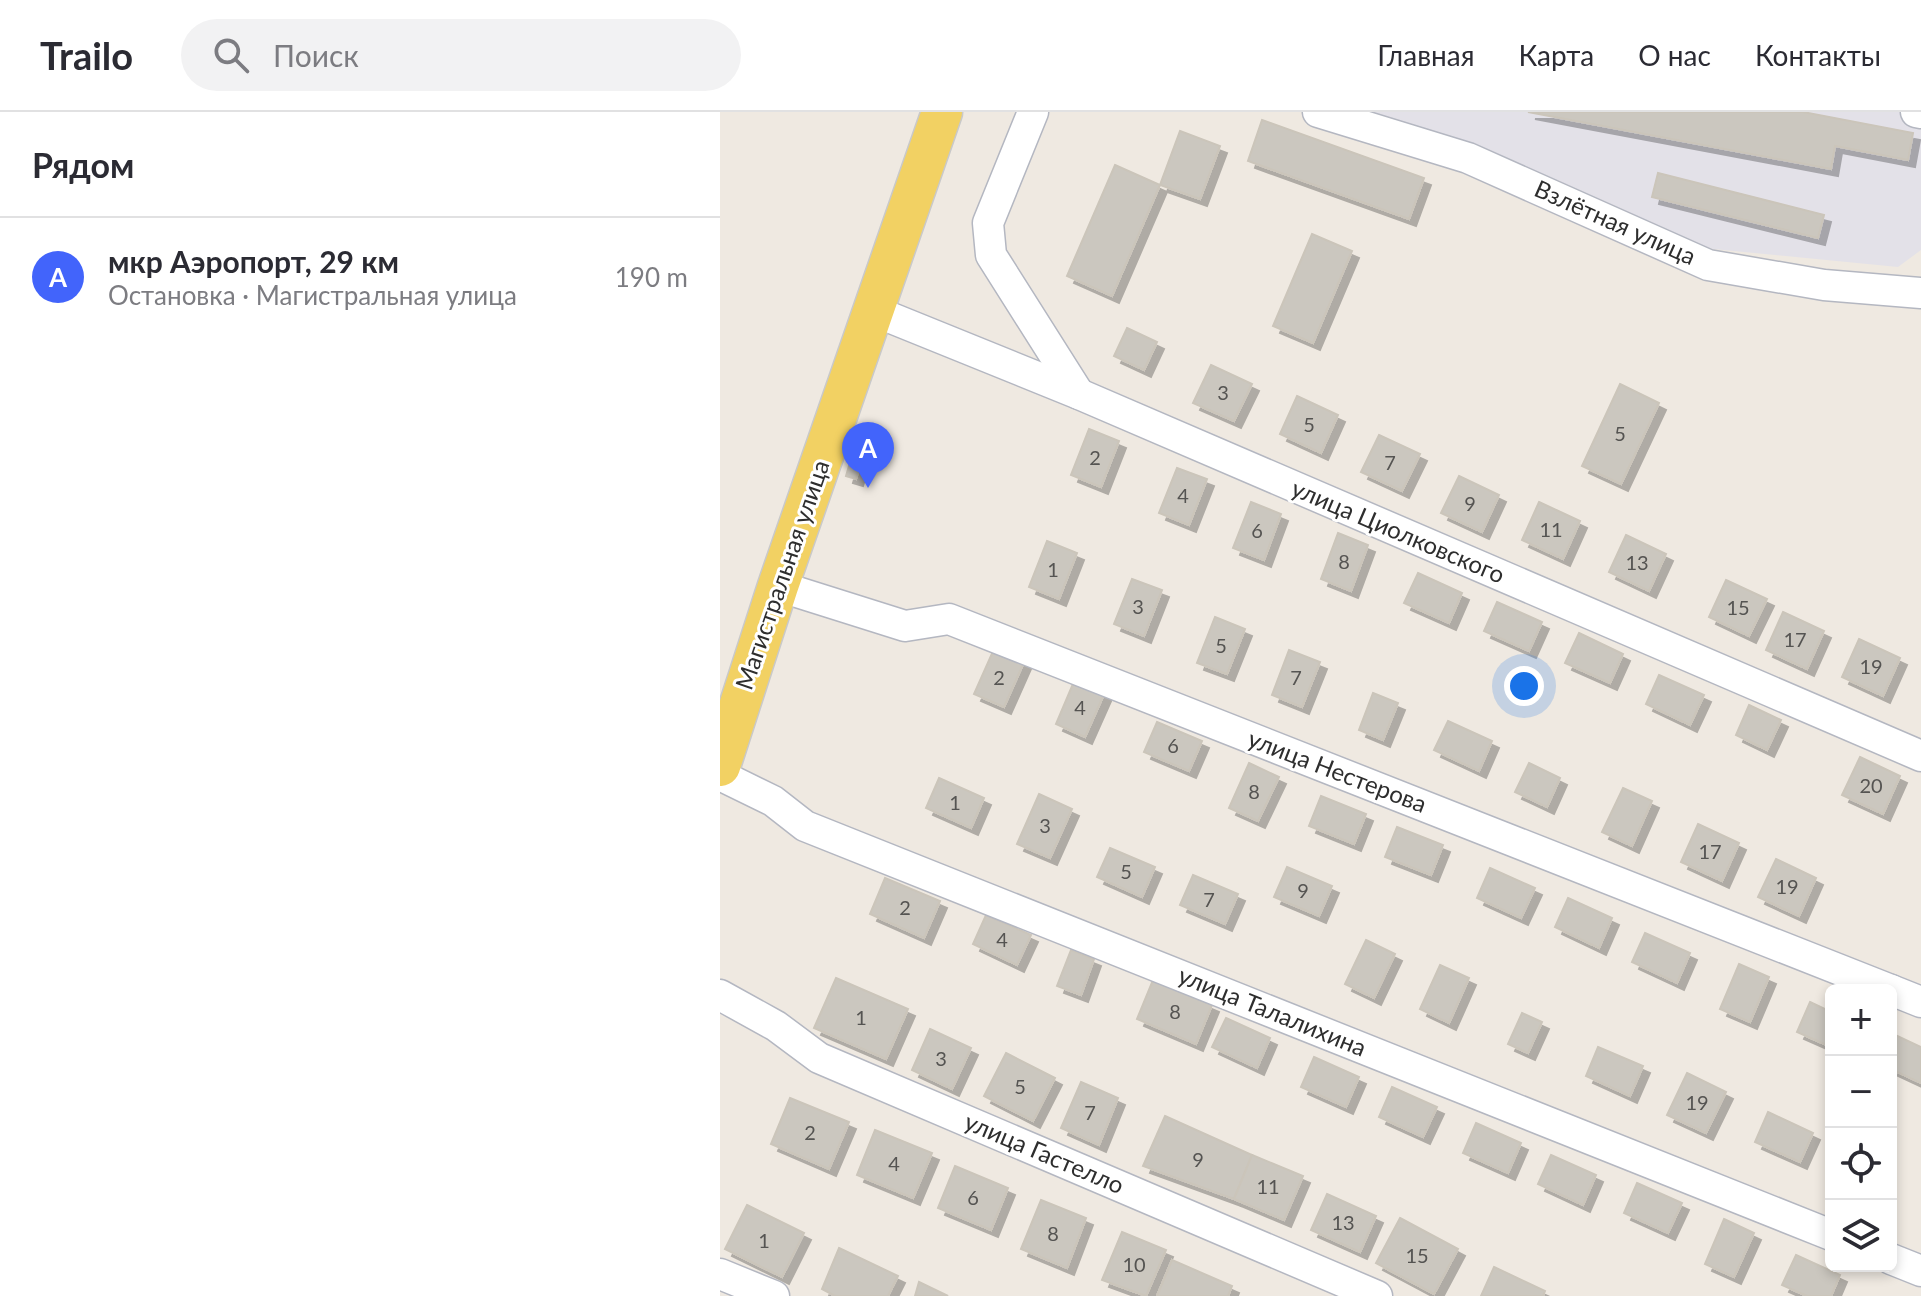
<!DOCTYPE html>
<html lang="ru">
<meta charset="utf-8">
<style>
body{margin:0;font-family:Lato,sans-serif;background:#f2f2f3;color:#2b2b33}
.controls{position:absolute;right:24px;bottom:24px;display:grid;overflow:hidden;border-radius:12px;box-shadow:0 4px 12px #0003}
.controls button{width:72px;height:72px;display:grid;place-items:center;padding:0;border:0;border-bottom:2px solid #e1e1e2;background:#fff;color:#2b2b33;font:40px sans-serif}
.you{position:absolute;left:804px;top:574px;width:28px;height:28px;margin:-20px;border:6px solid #fff;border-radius:50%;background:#1a73e8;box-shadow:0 0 0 12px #1a73e833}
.badge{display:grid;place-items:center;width:52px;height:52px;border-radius:50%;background:#4264fb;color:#fff;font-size:26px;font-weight:700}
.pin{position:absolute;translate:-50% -66px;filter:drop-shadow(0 2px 4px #0008)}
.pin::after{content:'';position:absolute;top:42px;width:28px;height:24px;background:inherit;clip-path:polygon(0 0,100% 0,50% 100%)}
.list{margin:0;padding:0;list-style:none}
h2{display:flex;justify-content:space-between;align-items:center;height:104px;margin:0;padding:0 32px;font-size:34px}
h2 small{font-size:26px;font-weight:400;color:#7c7c81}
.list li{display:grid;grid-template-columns:52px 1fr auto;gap:24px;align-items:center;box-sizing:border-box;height:120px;padding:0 32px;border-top:2px solid #e1e1e2}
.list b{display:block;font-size:30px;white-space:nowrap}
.list p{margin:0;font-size:26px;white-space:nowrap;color:#7c7c81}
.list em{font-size:26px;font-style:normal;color:#7c7c81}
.icon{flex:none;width:44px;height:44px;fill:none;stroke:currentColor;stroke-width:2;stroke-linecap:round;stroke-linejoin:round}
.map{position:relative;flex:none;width:1201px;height:1184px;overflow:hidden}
header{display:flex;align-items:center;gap:48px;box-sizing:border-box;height:112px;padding:0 40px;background:#fff;border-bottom:2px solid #e1e1e2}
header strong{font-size:38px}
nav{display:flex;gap:44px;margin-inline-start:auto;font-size:28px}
.search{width:560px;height:72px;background:#f2f2f3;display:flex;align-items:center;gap:20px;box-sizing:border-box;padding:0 28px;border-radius:44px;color:#7c7c81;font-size:30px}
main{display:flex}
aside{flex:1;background:#fff}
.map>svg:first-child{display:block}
.industrial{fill:#e3e1e8}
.building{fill:#cbc7bf;stroke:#cbc5ba;stroke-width:2;filter:url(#shadow)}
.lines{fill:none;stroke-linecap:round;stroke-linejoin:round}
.minor-casing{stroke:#b4b7c1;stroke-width:33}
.major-casing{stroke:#c9c9c9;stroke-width:43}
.minor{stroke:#fff;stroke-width:30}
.major{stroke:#f2d163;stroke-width:40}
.labels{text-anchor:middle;stroke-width:6;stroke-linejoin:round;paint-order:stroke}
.number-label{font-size:20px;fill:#555452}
.street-label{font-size:24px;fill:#2e2e2e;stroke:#fff}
</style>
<header>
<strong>Trailo</strong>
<div class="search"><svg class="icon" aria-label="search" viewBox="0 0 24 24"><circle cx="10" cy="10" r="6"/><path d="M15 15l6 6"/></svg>Поиск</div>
<nav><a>Главная</a><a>Карта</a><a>О нас</a><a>Контакты</a></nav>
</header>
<main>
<aside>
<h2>Рядом<small></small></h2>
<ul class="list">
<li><span class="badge">A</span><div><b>мкр Аэропорт, 29 км</b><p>Остановка · Магистральная улица</p></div><em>190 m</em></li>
</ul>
</aside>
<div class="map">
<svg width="1201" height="1184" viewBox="0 0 1201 1184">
<defs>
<filter id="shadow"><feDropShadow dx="7" dy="7" stdDeviation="0" flood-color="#0004"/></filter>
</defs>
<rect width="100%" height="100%" fill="#efe9e1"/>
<path class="industrial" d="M636,0H1201V138L1178,155L983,136Z"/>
<g class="building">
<path d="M808,0H1083L1193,21L1188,48L1115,34L1111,57Z"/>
<path d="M542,8L704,66L689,107L528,49Z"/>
<path d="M460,19L500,34L480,87L440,73Z"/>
<path d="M395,53L440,73L392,184L347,164Z"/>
<path d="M938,61L1104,103L1098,126L932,85Z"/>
<path d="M592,122L632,139L593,231L553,214Z"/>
<path d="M407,216L437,230L424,258L394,244Z"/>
<path d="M491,253L532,272L514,309L473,291Z"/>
<path d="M900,272L939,291L901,372L862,354Z"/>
<path d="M577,284L618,303L601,341L560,322Z"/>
<path d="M369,317L399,329L381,375L351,363Z"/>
<path d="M659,323L700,342L682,379L641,360Z"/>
<path d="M131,347L141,350L136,367L126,364Z"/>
<path d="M457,356L487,367L469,413L439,401Z"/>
<path d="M739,364L779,383L762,420L721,401Z"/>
<path d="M531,390L561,402L544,448L513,436Z"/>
<path d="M819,390L860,409L843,447L802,428Z"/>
<path d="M618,421L648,433L631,479L601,467Z"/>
<path d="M906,423L946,442L929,479L889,460Z"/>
<path d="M327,429L357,441L339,487L309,475Z"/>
<path d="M698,461L742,481L729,511L684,491Z"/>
<path d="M412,467L442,478L424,524L394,512Z"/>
<path d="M1006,468L1047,487L1029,524L989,505Z"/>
<path d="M777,490L822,510L809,539L764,519Z"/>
<path d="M1063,500L1104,519L1087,557L1046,538Z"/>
<path d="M495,505L525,517L507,562L477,551Z"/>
<path d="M859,521L903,542L890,571L845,551Z"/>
<path d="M1139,527L1180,546L1163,584L1122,565Z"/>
<path d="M274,537L304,550L284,595L254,582Z"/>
<path d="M569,538L600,550L582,595L552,583Z"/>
<path d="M939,563L984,583L970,613L926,592Z"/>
<path d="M355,567L385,580L365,625L336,612Z"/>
<path d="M653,581L678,591L663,628L639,618Z"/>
<path d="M1029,593L1061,608L1047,638L1016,623Z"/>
<path d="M728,609L772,629L759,659L714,638Z"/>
<path d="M437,610L482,629L469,659L424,640Z"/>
<path d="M1140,645L1180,664L1163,702L1122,683Z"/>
<path d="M529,651L559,665L538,709L509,696Z"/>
<path d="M809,651L840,666L827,695L795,680Z"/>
<path d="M219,666L264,686L251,716L206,696Z"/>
<path d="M903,676L932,689L912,734L882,720Z"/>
<path d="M319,682L352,697L330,746L297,732Z"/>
<path d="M601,684L646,702L634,732L589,714Z"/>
<path d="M978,712L1019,731L1002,769L961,750Z"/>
<path d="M677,715L723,733L711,763L665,745Z"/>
<path d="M390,736L435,755L422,785L377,765Z"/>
<path d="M1056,747L1096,766L1079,804L1038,785Z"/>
<path d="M567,755L612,774L599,804L554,785Z"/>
<path d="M770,756L815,776L801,806L757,786Z"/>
<path d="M473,763L518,782L505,812L460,793Z"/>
<path d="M165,766L220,789L204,826L150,802Z"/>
<path d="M848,786L892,806L879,836L835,815Z"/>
<path d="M266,803L311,823L297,853L253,832Z"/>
<path d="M925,821L970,841L957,871L912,850Z"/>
<path d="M646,828L675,842L654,886L625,872Z"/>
<path d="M351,838L374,847L361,883L337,874Z"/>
<path d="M1019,852L1049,865L1030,910L1000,897Z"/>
<path d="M720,853L749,866L729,911L700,897Z"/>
<path d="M116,866L188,897L166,947L94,916Z"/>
<path d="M433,868L492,893L476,932L417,907Z"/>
<path d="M1090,890L1111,900V935L1077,920Z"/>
<path d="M802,901L822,910L808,941L788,932Z"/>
<path d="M506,906L550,926L537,956L492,935Z"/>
<path d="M210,917L251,936L232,977L192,958Z"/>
<path d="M1173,922L1201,935V971L1171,957Z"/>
<path d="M878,935L923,954L910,984L866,964Z"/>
<path d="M286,941L335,966L313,1009L264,984Z"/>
<path d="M594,945L639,965L626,995L581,975Z"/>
<path d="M967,961L1006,980L986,1021L947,1003Z"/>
<path d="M361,970L398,986L379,1033L341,1016Z"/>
<path d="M672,975L717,995L703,1025L659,1005Z"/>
<path d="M70,986L129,1010L109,1057L51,1032Z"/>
<path d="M1048,1000L1093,1021L1080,1050L1035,1030Z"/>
<path d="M445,1004L532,1043L514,1087L423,1054Z"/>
<path d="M756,1011L801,1031L788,1061L743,1041Z"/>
<path d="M155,1018L212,1041L193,1086L137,1063Z"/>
<path d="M532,1043L583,1064L564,1108L514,1087Z"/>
<path d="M831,1043L876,1063L863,1093L818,1072Z"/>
<path d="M235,1054L288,1076L271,1118L218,1096Z"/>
<path d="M917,1071L962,1091L948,1121L904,1101Z"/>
<path d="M607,1082L656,1104L640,1140L591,1118Z"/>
<path d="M321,1088L366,1106L347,1156L301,1137Z"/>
<path d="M27,1093L84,1121L62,1165L5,1137Z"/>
<path d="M680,1106L738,1137L714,1182L656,1151Z"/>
<path d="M1004,1107L1034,1121L1014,1165L985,1152Z"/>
<path d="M402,1120L446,1138L426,1184L382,1168Z"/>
<path d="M119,1136L178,1164L168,1184H115L102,1177Z"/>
<path d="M1076,1143L1120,1163L1111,1184H1087L1062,1173Z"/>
<path d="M452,1148L512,1174L508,1184H437Z"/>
<path d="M774,1155L825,1179L823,1184H761Z"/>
<path d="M199,1170L228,1184H195Z"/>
</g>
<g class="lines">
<defs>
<g id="minor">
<path d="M313,0L268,111L271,143L359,282"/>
<path d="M598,0L748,46L988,153L1104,173L1201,181"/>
<path d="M1196,0L1201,1"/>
<path d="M154,199L359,282L1201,644"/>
<path d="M58,474L185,514L229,507L1171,878"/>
<path d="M0,663L53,689L85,714L1111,1123"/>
<path d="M1171,878L1201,890"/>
<path d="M0,883L56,914L99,946L657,1184"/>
<path d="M1171,1147L1201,1159"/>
<path d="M0,1162L54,1184"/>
</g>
<path id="major" d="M0,654L58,474L222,0"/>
</defs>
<use href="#minor" class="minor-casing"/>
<use href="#major" class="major-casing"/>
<use href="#minor" class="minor"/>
<use href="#major" class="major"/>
</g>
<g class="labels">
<g class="number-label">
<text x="503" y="288">3</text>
<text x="589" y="320">5</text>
<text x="900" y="329">5</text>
<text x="375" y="353">2</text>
<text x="670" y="358">7</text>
<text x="463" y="391">4</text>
<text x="750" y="399">9</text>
<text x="831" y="425">11</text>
<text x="537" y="426">6</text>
<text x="624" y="457">8</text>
<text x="917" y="458">13</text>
<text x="333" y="465">1</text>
<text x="418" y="502">3</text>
<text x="1018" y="503">15</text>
<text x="1075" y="535">17</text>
<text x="501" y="541">5</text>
<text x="1151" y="562">19</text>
<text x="279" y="573">2</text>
<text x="576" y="573">7</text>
<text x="360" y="603">4</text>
<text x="453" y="641">6</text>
<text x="1151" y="681">20</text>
<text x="534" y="687">8</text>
<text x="235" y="698">1</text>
<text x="325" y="721">3</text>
<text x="990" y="747">17</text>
<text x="406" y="767">5</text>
<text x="1067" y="782">19</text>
<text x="583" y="786">9</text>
<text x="489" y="795">7</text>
<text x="185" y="803">2</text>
<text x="282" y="835">4</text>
<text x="455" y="907">8</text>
<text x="141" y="913">1</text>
<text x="221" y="954">3</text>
<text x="300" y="982">5</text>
<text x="977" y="998">19</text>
<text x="370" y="1008">7</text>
<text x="90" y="1028">2</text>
<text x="478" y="1055">9</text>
<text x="174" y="1059">4</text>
<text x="548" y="1082">11</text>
<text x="253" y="1093">6</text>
<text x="623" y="1118">13</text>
<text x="333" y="1129">8</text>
<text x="44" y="1136">1</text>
<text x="697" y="1151">15</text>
<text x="414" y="1160">10</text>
</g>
<g class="street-label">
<text transform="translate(895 111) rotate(24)" y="8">Взлётная улица</text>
<text transform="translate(678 420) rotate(23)" y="8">улица Циолковского</text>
<text transform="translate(63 463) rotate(-71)" y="8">Магистральная улица</text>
<text transform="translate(617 660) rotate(21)" y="8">улица Нестерова</text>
<text transform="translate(552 900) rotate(22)" y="8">улица Талалихина</text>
<text transform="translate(324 1042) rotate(23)" y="8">улица Гастелло</text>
</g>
</g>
</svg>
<div class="controls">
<button>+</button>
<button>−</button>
<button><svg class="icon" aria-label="locate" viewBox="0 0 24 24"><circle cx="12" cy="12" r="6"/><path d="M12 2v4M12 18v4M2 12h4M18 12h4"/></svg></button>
<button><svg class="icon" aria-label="layers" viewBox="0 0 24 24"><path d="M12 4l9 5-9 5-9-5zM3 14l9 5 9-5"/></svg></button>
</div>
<div class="you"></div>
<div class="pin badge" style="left:148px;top:376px">A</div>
</div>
</main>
